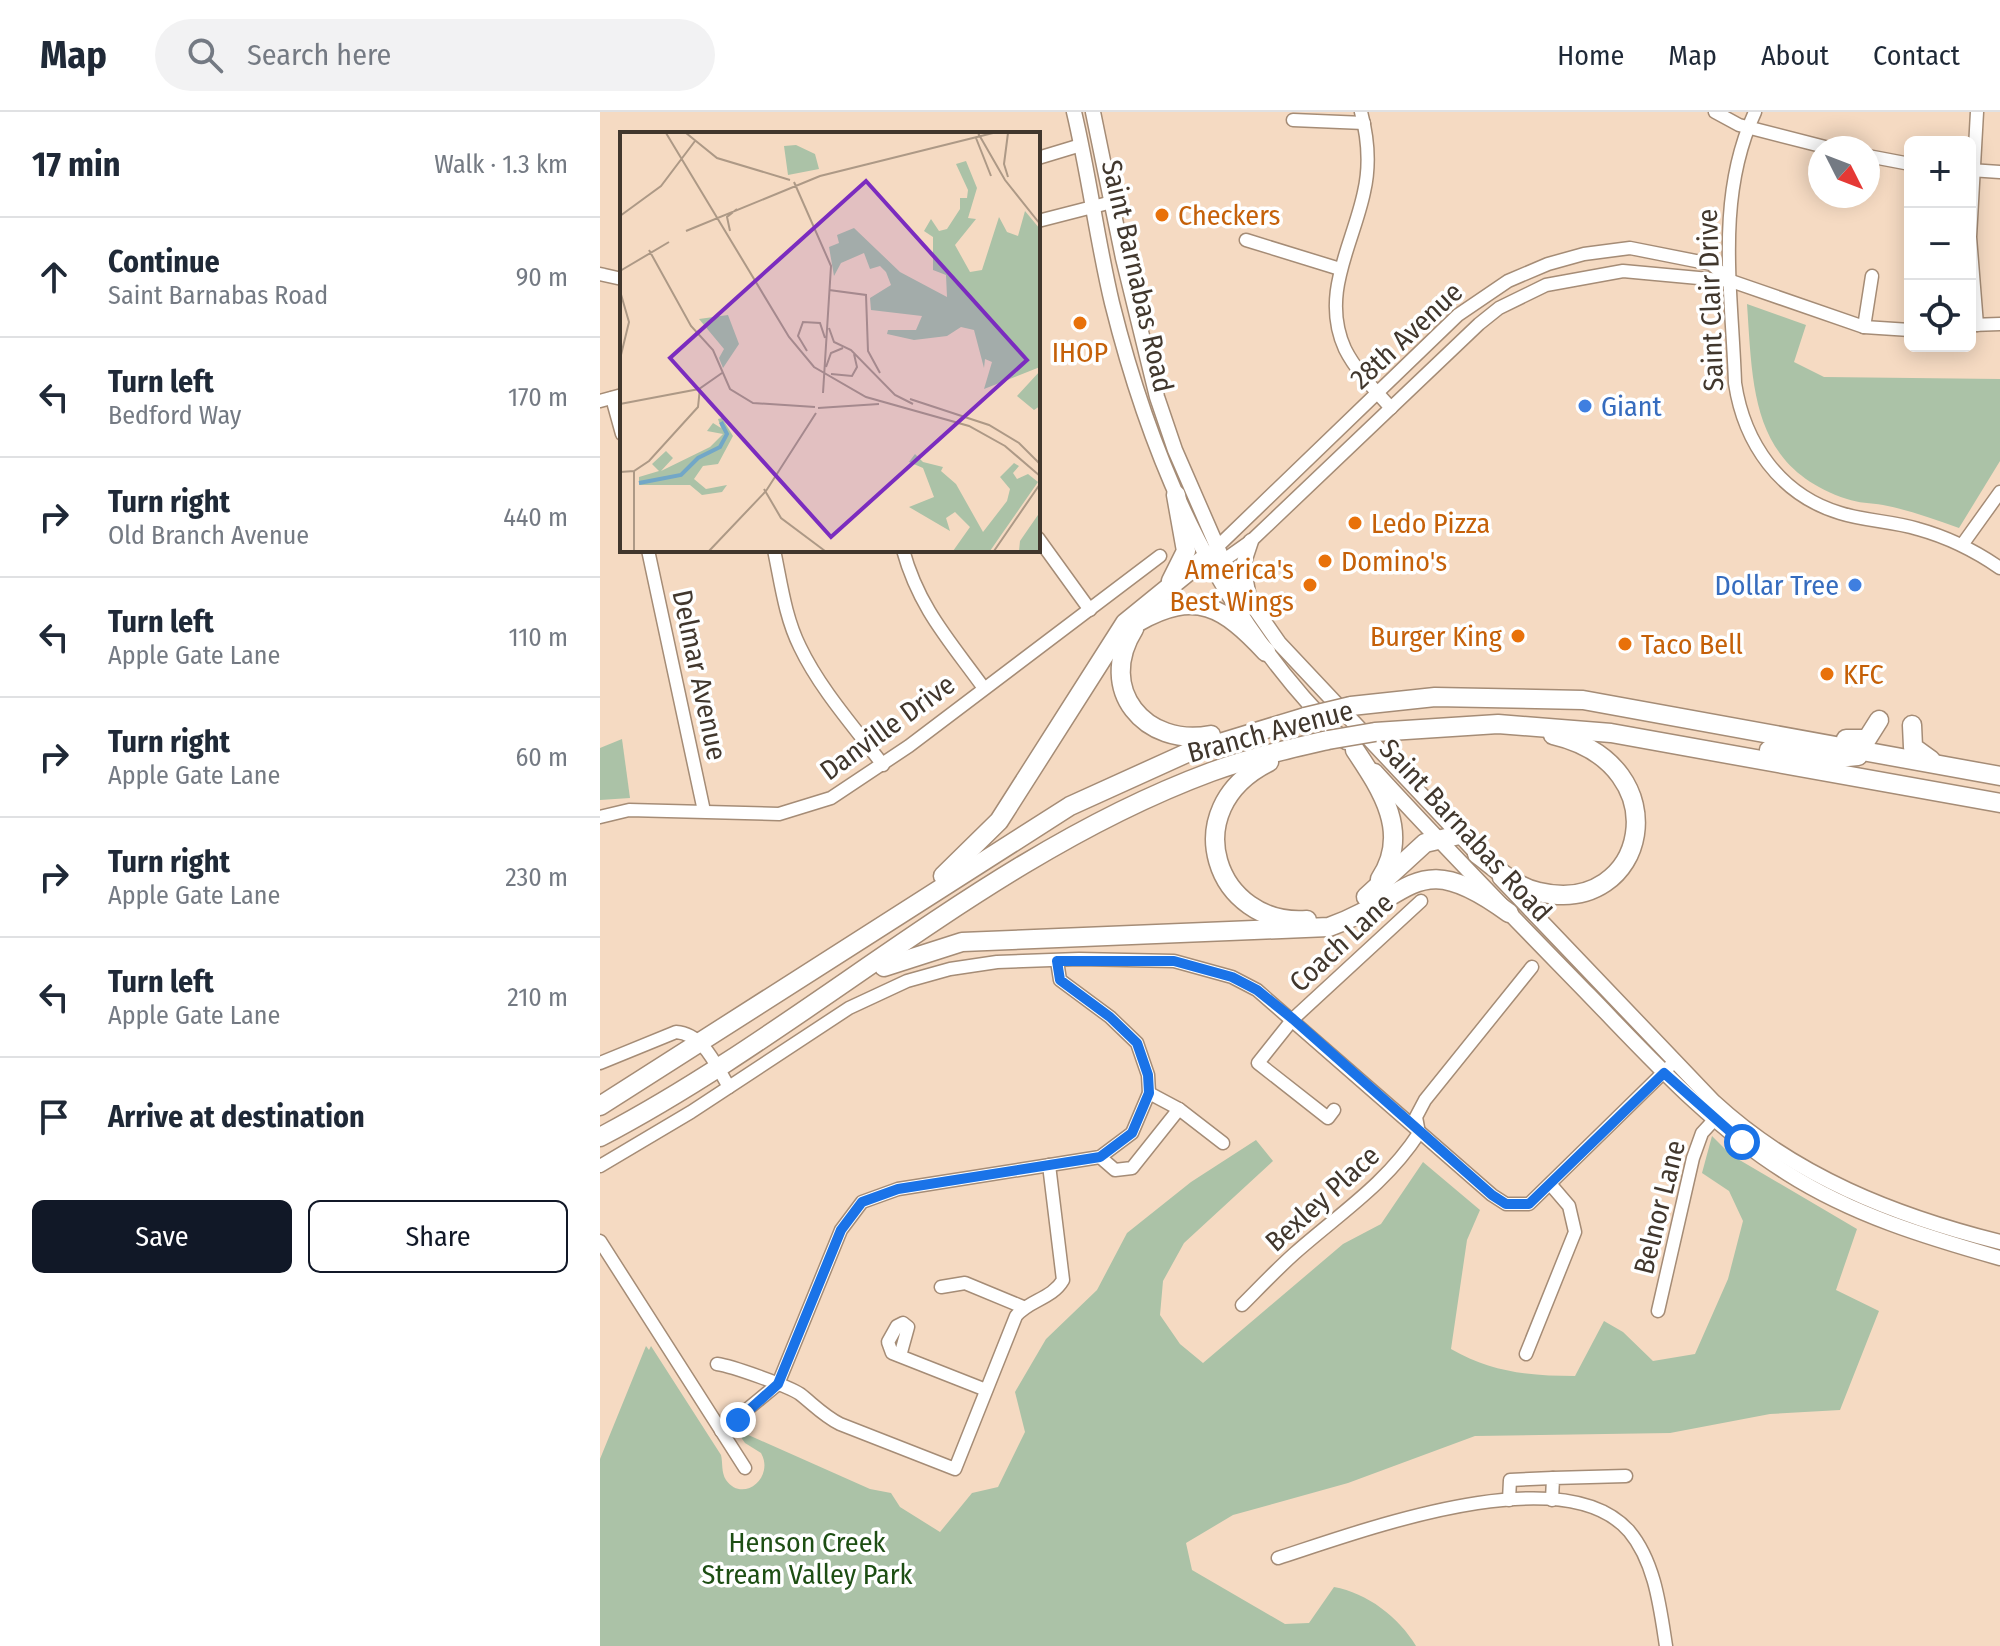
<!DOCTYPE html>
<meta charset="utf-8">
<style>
body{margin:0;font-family:"Fira Sans Condensed",sans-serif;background:#f2f2f3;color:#1f2937}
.controls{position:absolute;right:24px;top:24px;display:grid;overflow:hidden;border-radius:12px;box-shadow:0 4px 20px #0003}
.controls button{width:72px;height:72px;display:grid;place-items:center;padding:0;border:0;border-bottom:2px solid #e0e1e3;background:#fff;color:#1f2937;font:40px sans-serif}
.compass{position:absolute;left:1208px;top:24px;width:72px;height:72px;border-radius:50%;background:#fff;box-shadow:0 4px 20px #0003;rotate:132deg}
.stop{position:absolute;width:24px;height:24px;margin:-18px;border:6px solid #1a73e8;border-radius:50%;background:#fff}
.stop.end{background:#1a73e8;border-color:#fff;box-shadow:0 2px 8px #0008}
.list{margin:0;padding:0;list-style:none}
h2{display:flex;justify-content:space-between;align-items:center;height:104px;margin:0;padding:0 32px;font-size:34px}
h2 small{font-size:26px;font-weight:400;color:#747a83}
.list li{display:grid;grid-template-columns:52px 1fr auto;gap:24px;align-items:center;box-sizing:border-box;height:120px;padding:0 32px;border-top:2px solid #e0e1e3}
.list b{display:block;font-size:30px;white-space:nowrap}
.list p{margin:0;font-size:26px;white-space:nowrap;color:#747a83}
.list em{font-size:26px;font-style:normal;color:#747a83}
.actions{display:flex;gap:16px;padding:24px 32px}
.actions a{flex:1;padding:18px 0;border:2px solid #111827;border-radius:12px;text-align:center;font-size:28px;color:#111827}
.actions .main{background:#111827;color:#fff}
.icon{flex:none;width:44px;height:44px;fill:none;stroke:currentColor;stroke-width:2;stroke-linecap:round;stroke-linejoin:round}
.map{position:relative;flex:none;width:1400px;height:1534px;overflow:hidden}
header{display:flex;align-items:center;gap:48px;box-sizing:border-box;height:112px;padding:0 40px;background:#fff;border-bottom:2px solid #e0e1e3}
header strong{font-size:38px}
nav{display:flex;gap:44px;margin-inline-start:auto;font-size:28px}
.search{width:560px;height:72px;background:#f2f2f3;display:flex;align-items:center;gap:20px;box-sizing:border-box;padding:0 28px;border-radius:44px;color:#747a83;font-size:30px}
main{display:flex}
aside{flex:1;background:#fff}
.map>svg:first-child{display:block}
.green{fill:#abc2a7}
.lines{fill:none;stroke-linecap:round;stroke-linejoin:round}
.minor-casing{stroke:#a58c76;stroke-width:15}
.major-casing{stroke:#a58c76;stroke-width:17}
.highway-casing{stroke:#a58c76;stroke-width:21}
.minor{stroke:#fff;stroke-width:12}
.major{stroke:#fff;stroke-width:14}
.highway{stroke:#fff;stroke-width:18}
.highway-bridge-casing{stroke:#a58c76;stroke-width:21;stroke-linecap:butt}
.highway-bridge{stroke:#fff;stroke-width:18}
.route{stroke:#1a73e8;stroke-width:10}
.food-dot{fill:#e8710a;stroke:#fff;stroke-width:3}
.shop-dot{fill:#3f7fe0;stroke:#fff;stroke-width:3}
.labels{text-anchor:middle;stroke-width:7;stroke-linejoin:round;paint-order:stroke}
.food-label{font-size:28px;fill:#c56008;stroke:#fff;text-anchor:start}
.street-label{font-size:28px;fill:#41372d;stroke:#fff}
.shop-label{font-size:28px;fill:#366cbe;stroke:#fff;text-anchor:start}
.park-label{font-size:28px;fill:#1d4e13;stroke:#fff}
.inset-river{fill:none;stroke:#72a7c7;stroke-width:4}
.inset-road{fill:none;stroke:#ad9986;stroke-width:2}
.view{fill:#7b2cbf;fill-opacity:0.15;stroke:#7b2cbf;stroke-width:4}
.inset-edge{fill:none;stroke:#41372d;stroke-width:4}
</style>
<header>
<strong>Map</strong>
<div class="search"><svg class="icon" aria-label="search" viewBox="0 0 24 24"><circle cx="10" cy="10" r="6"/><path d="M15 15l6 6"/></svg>Search here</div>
<nav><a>Home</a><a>Map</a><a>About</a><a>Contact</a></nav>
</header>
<main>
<aside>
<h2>17 min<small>Walk · 1.3 km</small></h2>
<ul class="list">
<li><svg class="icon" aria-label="ahead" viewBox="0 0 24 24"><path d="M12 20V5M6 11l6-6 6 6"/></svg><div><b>Continue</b><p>Saint Barnabas Road</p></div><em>90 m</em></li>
<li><svg class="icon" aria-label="left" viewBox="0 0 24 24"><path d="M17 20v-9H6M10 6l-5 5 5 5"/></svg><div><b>Turn left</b><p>Bedford Way</p></div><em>170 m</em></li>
<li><svg class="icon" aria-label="right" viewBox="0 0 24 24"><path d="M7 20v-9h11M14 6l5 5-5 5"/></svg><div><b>Turn right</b><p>Old Branch Avenue</p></div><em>440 m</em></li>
<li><svg class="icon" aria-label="left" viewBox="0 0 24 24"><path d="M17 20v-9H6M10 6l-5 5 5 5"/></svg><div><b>Turn left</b><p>Apple Gate Lane</p></div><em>110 m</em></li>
<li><svg class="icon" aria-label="right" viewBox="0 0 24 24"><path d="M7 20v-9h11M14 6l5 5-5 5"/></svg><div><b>Turn right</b><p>Apple Gate Lane</p></div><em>60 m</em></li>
<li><svg class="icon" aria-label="right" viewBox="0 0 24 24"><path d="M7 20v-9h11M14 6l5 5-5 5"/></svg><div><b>Turn right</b><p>Apple Gate Lane</p></div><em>230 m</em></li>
<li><svg class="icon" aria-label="left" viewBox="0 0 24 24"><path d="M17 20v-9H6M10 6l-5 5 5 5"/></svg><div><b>Turn left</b><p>Apple Gate Lane</p></div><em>210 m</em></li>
<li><svg class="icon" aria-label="arrive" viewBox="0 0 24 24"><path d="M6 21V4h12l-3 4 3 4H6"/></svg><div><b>Arrive at destination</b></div></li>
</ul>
<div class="actions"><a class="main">Save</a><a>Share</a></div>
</aside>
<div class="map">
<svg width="1400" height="1534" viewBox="0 0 1400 1534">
<rect width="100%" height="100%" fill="#f5dac2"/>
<g class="green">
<path d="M1147,192L1206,213L1194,250L1224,265L1400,267V349L1359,416C1334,407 1309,398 1283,393C1271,391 1258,391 1247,387C1151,355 1153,277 1147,192Z"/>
<path d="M22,627L30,686L0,688V636Z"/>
<path d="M1112,1024L1131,1043L1257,1117L1236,1178L1279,1199L1240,1298L1170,1302L1070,1321L875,1324L748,1371L633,1403L586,1431L592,1458L685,1512L709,1511L734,1475C767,1481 799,1505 816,1534H0V1347L46,1234L49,1238L51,1234L121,1343C123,1351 121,1360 126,1368C143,1392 175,1365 161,1341L145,1331L135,1317L270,1377L291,1381L300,1395L340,1420L372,1381L398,1375L425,1320L415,1280L446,1227L497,1178L527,1121L591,1070L656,1028L673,1049L584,1131L563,1169L560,1203L580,1232L603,1251L743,1132L781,1112L823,1050L880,1098L867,1128L851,1237C891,1260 929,1264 975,1264L1004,1209L1023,1220L1053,1249L1095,1242L1128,1167L1143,1109L1129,1079L1102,1061Z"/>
</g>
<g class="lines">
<defs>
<g id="minor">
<path d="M761,0C768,26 770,54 764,80C753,133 720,182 745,237C756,259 775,278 791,296"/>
<path d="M1115,0L1139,13L1229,36"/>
<path d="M1155,0C1115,86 1132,179 1135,271C1144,331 1180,383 1240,401C1265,409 1292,409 1318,417C1347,425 1374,438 1400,456"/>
<path d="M693,8L764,11"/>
<path d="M1268,44L1310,52"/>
<path d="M438,46L481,33"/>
<path d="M1370,58L1400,60"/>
<path d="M438,109L512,90"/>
<path d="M646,128L740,157"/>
<path d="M0,162L22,167"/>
<path d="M1371,213L1400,212"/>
<path d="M1377,213L1370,125L1377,0"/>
<path d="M1264,215L1272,164"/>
<path d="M12,286L22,322"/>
<path d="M0,289L22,283"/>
<path d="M438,426L490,498"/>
<path d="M1362,433L1400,380"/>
<path d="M48,438L104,699"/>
<path d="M174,438C181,471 185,505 200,535C220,577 255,616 283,653"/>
<path d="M303,438C319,496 349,528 383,575"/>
<path d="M613,439L858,203L908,169L948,152L984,142L1030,136L1111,152L1131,169"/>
<path d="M617,453L651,429L879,212L899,196L946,173L1023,159L1131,169L1264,215L1310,218"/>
<path d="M0,705L29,698L179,702L231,686L309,634L560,444"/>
<path d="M0,951L76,920C104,922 116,954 129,975"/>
<path d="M549,981L579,997L623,1031"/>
<path d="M734,998L728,1006L658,951L693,907L821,789"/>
<path d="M500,1045L515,1058L532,1056L579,997"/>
<path d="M0,1054L91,1000L249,896L307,869L350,857L397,850L479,847L574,849L632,865L657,878L892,1083L906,1092H929L1069,955"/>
<path d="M0,1129L145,1356"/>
<path d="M341,1175L365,1171L423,1195"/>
<path d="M642,1193C659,1176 676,1158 695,1141C739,1102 786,1072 819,1021L816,1005L825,988L932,855"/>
<path d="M1058,1199L1093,1046L1102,1021L1114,1008"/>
<path d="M926,1242L975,1120L969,1094L951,1073"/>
<path d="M300,1244L308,1215L303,1211L297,1214L288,1230L292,1241L386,1278"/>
<path d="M117,1252C132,1254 188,1274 200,1282C214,1293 224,1304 240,1312L355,1357L416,1204C429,1188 452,1187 463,1168L449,1053"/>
<path d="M121,1319L178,1272L241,1118L262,1090L298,1077L500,1045L532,1021L549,981L548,963L537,931L510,905L460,868L457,849"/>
<path d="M909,1388L910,1368L953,1366"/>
<path d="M952,1388L953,1366L1026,1364"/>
<path d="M678,1446C759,1420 962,1343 1029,1419C1055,1450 1060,1495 1066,1534"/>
</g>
<g id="major">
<path d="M474,0C489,63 497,128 512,191C553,356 622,511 746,630"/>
<path d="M493,0L523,146L557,285L575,338L626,455L679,531L883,748"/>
<path d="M648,480L643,453L651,429"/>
<path d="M775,659C844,735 917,809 989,883C1051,947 1110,1013 1187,1061C1253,1103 1326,1125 1400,1146"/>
<path d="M900,766L1114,990C1194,1064 1296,1104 1400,1130"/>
</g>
<g id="highway">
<path d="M571,469L586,439L576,383"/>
<path d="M538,510C596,477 624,495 666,540"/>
<path d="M534,517C496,577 545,636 611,623"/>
<path d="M751,594L835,585L983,588L1400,664"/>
<path d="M1312,613L1313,635L1331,648"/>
<path d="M775,620L898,612L1011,621L1400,691"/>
<path d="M1246,627H1267L1279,608"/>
<path d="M755,638C781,677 811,721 780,767"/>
<path d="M1169,638L1237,646L1258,644"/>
<path d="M669,650C574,697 616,815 707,808"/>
<path d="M877,742C896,756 915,775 939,780C1047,806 1082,653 953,623"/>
<path d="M343,764L399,709L525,511L605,446"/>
<path d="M766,785L825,731L859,723"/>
<path d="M284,855L362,830L729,815C814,785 815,732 909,801"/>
<path d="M0,994L470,694L587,641L705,605"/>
<path d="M0,1025C210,915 387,743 611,660C649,646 689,637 728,628"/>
</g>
</defs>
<use href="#minor" class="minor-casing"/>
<use href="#major" class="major-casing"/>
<use href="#highway" class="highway-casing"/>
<use href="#minor" class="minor"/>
<use href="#major" class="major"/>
<use href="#highway" class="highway"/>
<defs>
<g id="highway-bridge">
<path d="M705,605L751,594"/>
<path d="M728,628L775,620"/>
</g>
</defs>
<use href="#highway-bridge" class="highway-bridge-casing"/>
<use href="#highway-bridge" class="highway-bridge"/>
</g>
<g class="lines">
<path class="route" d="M138,1308L178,1272L241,1118L262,1090L298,1077L500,1045L532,1021L549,981L548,963L537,931L510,905L460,868L457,849H574L632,865L657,878L693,907L892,1083L906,1092H929L1064,961L1142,1030"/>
</g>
<g class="food-dot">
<circle cx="562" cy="103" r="8"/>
<circle cx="480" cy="211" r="8"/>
<circle cx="755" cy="411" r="8"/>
<circle cx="725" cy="449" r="8"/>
<circle cx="710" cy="473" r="8"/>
<circle cx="918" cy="524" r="8"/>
<circle cx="1025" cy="532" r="8"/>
<circle cx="1227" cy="562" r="8"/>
</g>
<g class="shop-dot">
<circle cx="985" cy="294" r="8"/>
<circle cx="1255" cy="473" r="8"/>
</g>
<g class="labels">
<g class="food-label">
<text x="578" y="113">Checkers</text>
<text x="480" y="250" text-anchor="middle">IHOP</text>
<text x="771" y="421">Ledo Pizza</text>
<text x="741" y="459">Domino's</text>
<text x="694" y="467" text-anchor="end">America's<tspan x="694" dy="32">Best Wings</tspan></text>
<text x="902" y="534" text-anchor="end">Burger King</text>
<text x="1041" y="542">Taco Bell</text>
<text x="1243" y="572">KFC</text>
</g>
<g class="street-label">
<text transform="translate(538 164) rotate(77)" y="10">Saint Barnabas Road</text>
<text transform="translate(1110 188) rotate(-92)" y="10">Saint Clair Drive</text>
<text transform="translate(806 223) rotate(-43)" y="10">28th Avenue</text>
<text transform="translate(100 563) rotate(78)" y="10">Delmar Avenue</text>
<text transform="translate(287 615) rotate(-36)" y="10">Danville Drive</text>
<text transform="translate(670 619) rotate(-15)" y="10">Branch Avenue</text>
<text transform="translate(866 718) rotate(47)" y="10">Saint Barnabas Road</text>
<text transform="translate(741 830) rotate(-43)" y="10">Coach Lane</text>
<text transform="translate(722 1086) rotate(-42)" y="10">Bexley Place</text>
<text transform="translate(1059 1095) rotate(-76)" y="10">Belnor Lane</text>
</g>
<g class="shop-label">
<text x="1001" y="304">Giant</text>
<text x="1239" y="483" text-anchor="end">Dollar Tree</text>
</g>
<g class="park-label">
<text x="207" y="1440">Henson Creek<tspan x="207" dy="32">Stream Valley Park</tspan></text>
</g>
</g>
<g transform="translate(20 20)">
<rect width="420" height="420" fill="#f5dac2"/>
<path d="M176,13L195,22L199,37L168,43L164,14ZM346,29L357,56L348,86L356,87L335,113L350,140L362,138L379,85L387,100L398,104L405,79L420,97V235L364,257L372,230L365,227L364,236L354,198L341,195L327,204L294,208L267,202L268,198H296L302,184L251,178L250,166L271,153L266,140L260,134L250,137L244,121L221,131L214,144L209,115L219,111L217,103L234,96L280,140L327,165L326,143L313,138V105L304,99L311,87L319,99L327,97L340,77V66H347L348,58L336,32ZM108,183L119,212L103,236L99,226L104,217L79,187ZM420,239V274L414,278L397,264ZM102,286L113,304L98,332L83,334L74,347L86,357L107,353L102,360L82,363L70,353H19V345L39,339L32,332L46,319L53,326L41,339L90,315L103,302L87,299L93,291L101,296L98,287ZM295,322L303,330L323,335L321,339L336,352L363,400L387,369L390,357L380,345L394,331L399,334L393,341L397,347L408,342L418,350L370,419H333L350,395L335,380L326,386L330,399L289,375L314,365L303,336L289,330ZM420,380V419H399L400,409Z" fill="#abc2a7"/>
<path class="inset-river" d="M19,351L61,343L78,326L100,315L107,302L101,290"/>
<path class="inset-road" d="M46,1L169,205L194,235L246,265L349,294L385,314L420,344M66,1L97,26L170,48M358,1L385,48L420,92M388,1L384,32L388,45M356,6L371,44M174,50L211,134L203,261M0,84L41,54L75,9M66,99L200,44L373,1M110,99L107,85L117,77M29,118L71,194L93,218L110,257L133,271L195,275M0,139L49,110M209,158L246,163L248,219L260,241M0,159L9,190L0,227M209,196L214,210L231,218L275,263L293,272M187,219L178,204L183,190L200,191L205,206M206,235L211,221L223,216M211,242L232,244L237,235L234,222M290,267L369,293L399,311L420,332M0,272L79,257L102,241M198,276L259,272M0,340L14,339L29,329L78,275L80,256M144,357L161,386L205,419M14,419V339M89,419L146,359L196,281M374,419L420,352"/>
<path class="view" d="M246,49L407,228L211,405L50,226Z"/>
<rect width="420" height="420" class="inset-edge"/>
</g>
</svg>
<div class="controls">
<button>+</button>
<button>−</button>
<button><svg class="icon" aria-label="locate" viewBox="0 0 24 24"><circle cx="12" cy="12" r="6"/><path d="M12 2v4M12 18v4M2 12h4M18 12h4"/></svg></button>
</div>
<svg class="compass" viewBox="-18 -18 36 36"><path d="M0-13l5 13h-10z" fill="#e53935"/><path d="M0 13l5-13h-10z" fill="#747a83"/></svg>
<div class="stop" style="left:1142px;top:1030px"></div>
<div class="stop end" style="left:138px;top:1308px"></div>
</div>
</main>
